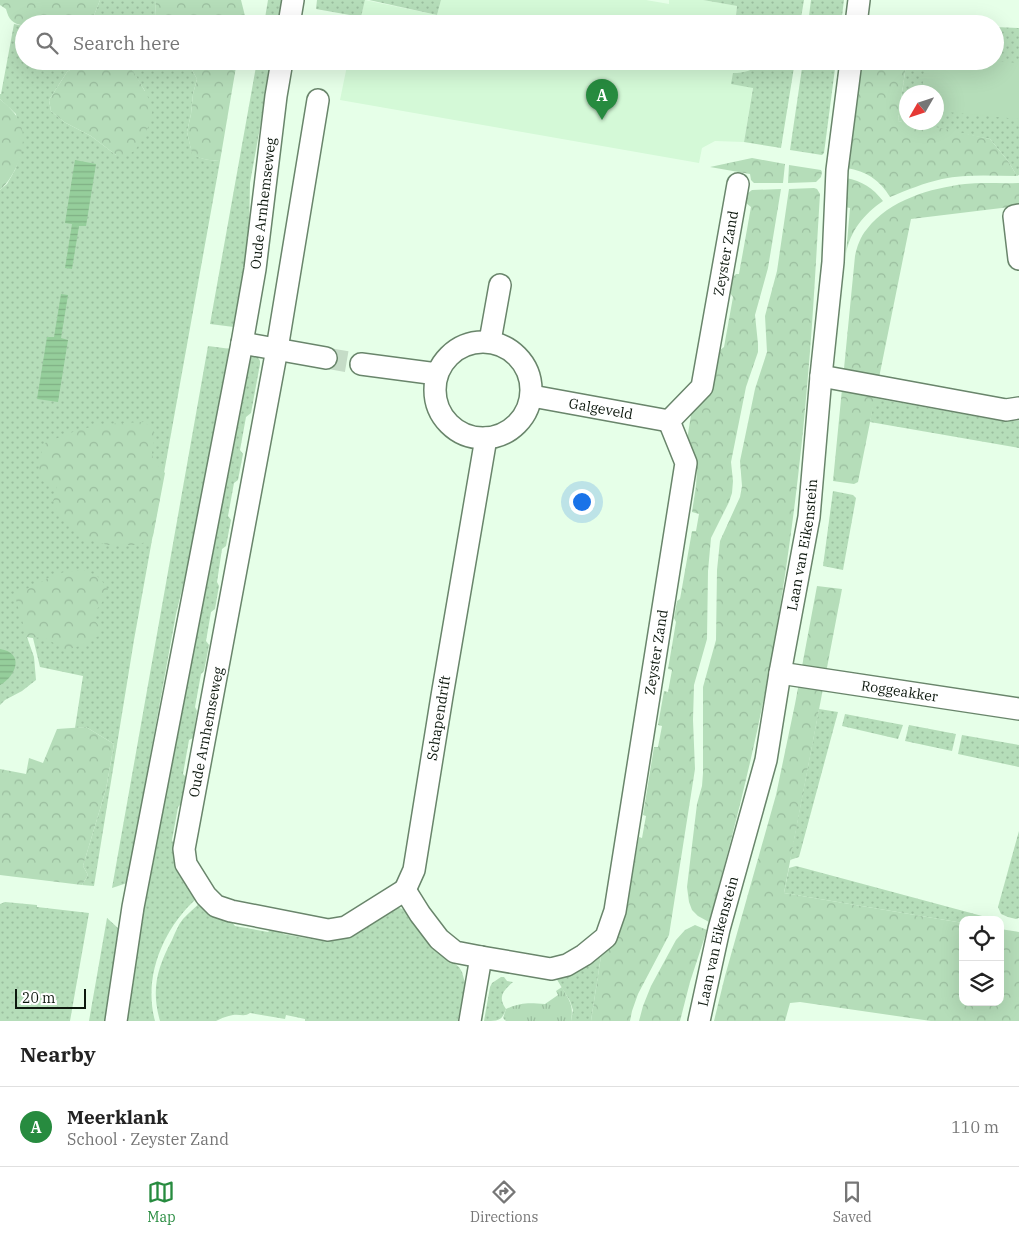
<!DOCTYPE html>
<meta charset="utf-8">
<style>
body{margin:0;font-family:"IBM Plex Serif",serif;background:#f6f6f6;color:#222}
.controls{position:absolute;right:15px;bottom:15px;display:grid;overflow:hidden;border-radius:10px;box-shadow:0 5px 20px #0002}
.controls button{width:45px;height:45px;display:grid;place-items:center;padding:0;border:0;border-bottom:1px solid #e0e0e0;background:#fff;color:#222;font:25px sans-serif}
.compass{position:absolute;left:899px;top:85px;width:45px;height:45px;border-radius:50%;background:#fff;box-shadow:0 5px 20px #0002;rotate:231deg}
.scale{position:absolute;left:15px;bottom:12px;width:71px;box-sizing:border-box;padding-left:5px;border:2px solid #0d180e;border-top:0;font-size:14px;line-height:18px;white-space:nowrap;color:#0d180e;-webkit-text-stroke:4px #fff;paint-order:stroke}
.you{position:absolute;left:581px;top:501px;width:18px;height:18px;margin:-12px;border:4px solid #fff;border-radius:50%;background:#1a73e8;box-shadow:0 0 0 8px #1a73e833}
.badge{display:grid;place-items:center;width:32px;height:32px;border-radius:50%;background:#278b3f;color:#fff;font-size:16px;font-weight:700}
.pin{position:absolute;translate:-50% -41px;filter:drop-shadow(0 1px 2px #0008)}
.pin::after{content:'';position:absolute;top:26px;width:18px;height:15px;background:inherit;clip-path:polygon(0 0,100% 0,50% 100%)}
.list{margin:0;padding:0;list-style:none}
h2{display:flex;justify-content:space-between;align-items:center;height:65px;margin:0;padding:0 20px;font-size:21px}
h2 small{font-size:16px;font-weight:400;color:#767676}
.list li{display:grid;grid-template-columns:32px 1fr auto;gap:15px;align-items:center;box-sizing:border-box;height:80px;padding:0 20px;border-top:1px solid #e0e0e0}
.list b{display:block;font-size:19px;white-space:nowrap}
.list p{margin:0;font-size:16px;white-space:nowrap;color:#767676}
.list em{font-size:16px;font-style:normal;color:#767676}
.icon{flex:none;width:28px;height:28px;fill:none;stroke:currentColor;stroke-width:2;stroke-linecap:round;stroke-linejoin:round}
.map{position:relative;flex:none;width:1019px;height:1021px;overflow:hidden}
.search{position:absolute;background:#fff;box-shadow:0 5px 20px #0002;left:15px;right:15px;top:15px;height:55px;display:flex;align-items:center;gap:12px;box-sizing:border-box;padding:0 18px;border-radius:28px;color:#767676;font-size:19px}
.sheet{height:145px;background:#fff}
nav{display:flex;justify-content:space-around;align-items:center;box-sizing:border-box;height:70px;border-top:1px solid #e0e0e0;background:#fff;font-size:14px;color:#767676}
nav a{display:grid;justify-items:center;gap:2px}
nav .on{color:#278b3f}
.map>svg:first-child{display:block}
.built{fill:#d4f9d7}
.grass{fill:url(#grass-dots);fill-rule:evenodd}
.forest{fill:url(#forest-crowns)}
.park{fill:url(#park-tufts)}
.garden{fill:#b5ddb9}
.water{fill:url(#water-rules)}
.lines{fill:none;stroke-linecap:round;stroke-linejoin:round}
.street-tunnel{stroke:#c5dcc7;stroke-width:21;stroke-dasharray:21 11;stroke-linecap:butt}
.street-casing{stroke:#69856b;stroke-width:24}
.street{stroke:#fff;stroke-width:21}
.labels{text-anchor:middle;stroke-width:4;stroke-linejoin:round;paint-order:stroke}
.street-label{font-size:14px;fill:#0d180e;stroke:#fff}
</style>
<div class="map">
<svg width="1019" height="1021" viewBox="0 0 1019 1021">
<defs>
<pattern id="grass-dots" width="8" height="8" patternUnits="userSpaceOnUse" patternTransform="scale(1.25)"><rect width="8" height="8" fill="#b5ddb9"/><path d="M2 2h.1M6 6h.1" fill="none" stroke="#9abd9e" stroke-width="1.8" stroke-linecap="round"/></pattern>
<pattern id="forest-crowns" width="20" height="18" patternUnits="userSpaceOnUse" patternTransform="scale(1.25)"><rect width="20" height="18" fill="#b5ddb9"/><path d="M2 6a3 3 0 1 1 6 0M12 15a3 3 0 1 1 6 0" fill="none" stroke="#9abd9e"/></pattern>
<pattern id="park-tufts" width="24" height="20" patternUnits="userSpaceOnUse" patternTransform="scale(1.25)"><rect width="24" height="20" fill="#b5ddb9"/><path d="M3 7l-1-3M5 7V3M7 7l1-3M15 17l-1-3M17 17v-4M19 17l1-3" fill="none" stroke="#9abd9e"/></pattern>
<pattern id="water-rules" width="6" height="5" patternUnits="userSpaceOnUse" patternTransform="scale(1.25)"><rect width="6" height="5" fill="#95ce9b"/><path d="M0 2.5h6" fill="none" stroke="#7fb084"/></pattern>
</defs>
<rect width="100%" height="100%" fill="#e6ffe8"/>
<g class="built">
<path d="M365,0L437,15L441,0H646L669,4V0H703L737,6L736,15L753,20L758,24H355L357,16L361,17Z"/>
<path d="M348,61H761L749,72L743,73H733L753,87L744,142L715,141L702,148L699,163L340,100Z"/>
</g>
<g class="grass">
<path d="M100,0H156L155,17L160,24H79L93,18Z"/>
<path d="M268,0H284L279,24H264Z"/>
<path d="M317,0H365L361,17L316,9Z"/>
<path d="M369,0H441L437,15Z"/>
<path d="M703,0H804L800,24H758L753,20L736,15L737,6Z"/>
<path d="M811,0H844L841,24H808Z"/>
<path d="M880,19L952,24H879Z"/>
<path d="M14,24L24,26V61H83L67,72L49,100L51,111L64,122L91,136L116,155L145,91L126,61H187L197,79L193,94L191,114L187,132L192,153C200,160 210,160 220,161L134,640L94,886L82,885L88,875L83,866L106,789L114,744L86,727L75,728L83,676L40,667L33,638L27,637L34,657L36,680L22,691L5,700L0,705V190L7,184L15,170L20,155L16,114L0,99V94H1Z"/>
<path d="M995,27L1019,28V175L1017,176L1008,161L990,139L898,121L906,65L905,61H995ZM906,92H936V122H906Z"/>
<path d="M257,61H272L250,183L249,234L234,327L210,324Z"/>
<path d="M761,61H795L781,148L744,142L753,88L731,84L733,73C745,73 753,71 761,61Z"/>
<path d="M803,61H836L824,153L822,155L790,150Z"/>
<path d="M208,346L231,349L191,553L176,614L127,883L112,888Z"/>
<path d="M250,355L258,357L260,361V364L251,413L246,417L240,450L243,454L238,480L234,483L228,516L231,520L226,546L222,549L217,582L219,586L215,609L211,612L206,641L209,645L204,671L201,674L195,707L197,711L193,738L189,740L183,774L186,777L181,804L178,807L172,840C176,846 173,856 175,864C178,876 189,888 196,899C163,929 143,977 155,1021H122L161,792Z"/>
<path d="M874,398L996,420L1019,421V448L870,422Z"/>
<path d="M833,491L853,495L856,498L843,570L823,566Z"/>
<path d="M819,709L838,712L799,857L790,860Z"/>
<path d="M845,714L903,725L898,739L842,726Z"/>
<path d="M909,725L956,734L952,751L905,741Z"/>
<path d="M962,735L1019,745V767L958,754Z"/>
<path d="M1019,831V918L1016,919L1008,917L1001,914L998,907Z"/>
<path d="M796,866L997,920H963V923L784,893L789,868Z"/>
<path d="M5,902L37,905V907L89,913L70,1021H0V904Z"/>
<path d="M200,903C211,915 216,919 232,922L235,926L268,932L271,929L281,931L283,934L317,940L320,937L396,907L406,910L447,958L459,967L462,972L465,983L458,1021H305V1019L286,1015L285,1019L250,1013C245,1017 240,1014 233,1015C227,1016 222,1018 216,1021H160C151,990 157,968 172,940C175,933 178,925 183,919C188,914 194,908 200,903Z"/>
<path d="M107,918L118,928H121L105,1021H89Z"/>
<path d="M601,956L591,1021H571L573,1010L570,1001L556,978L574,974Z"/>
<path d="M501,977H504L507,981L513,982C504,990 497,997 506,1009C502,1021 498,1021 484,1021L490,987L492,983Z"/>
</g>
<g class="forest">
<path d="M0,0H100L93,18L79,24H24V26C12,23 9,20 6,9L0,5Z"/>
<path d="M156,0H241L245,16L244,24H160L155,17Z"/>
<path d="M83,61H126C133,71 151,98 152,109C153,120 141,147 131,153C127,156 121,155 116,155L91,136L64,122L51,111L49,100L67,72Z"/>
<path d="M187,61H237L220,161C210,160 201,160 192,154L187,132L191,114L193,94L197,79Z"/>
<path d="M861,61H905L906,65L898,121L931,126L990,139L1008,161L1017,176C992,176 966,174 942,179C924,183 907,190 890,197C880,180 866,171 847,168Z"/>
<path d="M0,99C8,106 16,113 20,123C29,144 16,176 0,190Z"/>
<path d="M752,158L785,164L783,183H754L751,180L750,174L710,167Z"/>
<path d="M789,165L821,170L822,172L821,177L816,182L788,183Z"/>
<path d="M846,178C862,181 873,188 883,201C864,214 850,231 846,254L850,208L845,207Z"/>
<path d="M1019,183V206L911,219L858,482L854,484L833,481L855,256C857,247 860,237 867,229C889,200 931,188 965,184C983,182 1001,184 1019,183Z"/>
<path d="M814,188L817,189L820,194C816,258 813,323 807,387C800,471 789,555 775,638C759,734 735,828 709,922L698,916L692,910L689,902L687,887L697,804L702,786L703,773V687L716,640L717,570L720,541L740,497L742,486L740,461L755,389L767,352L765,316L777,271L789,189Z"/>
<path d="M781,189L768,268L755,315L758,344V352L746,387L731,462L733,481L732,493L729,502L711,538L708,571L707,639L694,685L693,720L695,769L669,935L638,994L632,1011L630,1021H591L601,956L612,946L626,890L630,888L639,837L642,838L646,816L643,815L654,747H658L662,726L658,725L664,691L668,692L672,670L668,669L676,622L674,618L677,601L680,599L692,531H696L699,514L692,512L696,486L697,470L695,462L686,446L693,403L711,386L716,373L720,350L724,347L733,297L730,293L733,277L736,274H739L751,207L746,203L748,193L752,190Z"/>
<path d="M144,422L151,427L156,435C150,455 149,457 165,473L153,536L146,542L136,545H108L81,538L57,510L53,501L57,491L56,485C52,485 47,485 44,482C34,473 41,453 45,443L78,430L104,424Z"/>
<path d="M83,570C98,575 100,577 108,590L107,595L93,615V618L101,629L100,635C89,642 78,647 66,650L45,638L27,637L14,593L35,586L48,578L64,572Z"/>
<path d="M817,586L842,589L784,893L963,923V1002H1000V929L1019,932V1021H931L800,1002L790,1003L785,1021H714L725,976L776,795L795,704Z"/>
<path d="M86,727L114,744L106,789L83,866L88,875L82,885L0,875V769L26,774L29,758L43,763L57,729Z"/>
<path d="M695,925L707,930L690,982L680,1021H639L643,1006L651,986L676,940L685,930Z"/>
</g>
<path class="park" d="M562,987C569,1001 574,1004 571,1021H506L503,1018L506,1009C522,1002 529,1003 545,1004L558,995L556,991Z"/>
<path class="garden" d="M925,61H995L1019,63V119L937,111L936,92H922Z"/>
<g class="water">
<path d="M75,160L96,164L86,226H79L72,269L65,268L72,224L65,223Z"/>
<path d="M61,294L68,295L61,338L68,340L58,402L37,399L47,337H54Z"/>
<path d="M0,649C25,653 16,676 0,685Z"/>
</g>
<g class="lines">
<path class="street-tunnel" d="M326,358L361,364"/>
<defs>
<g id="street">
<path d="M289,24L293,0"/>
<path d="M856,24L859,0"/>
<path d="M318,100L277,349L184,849L186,864L206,896L216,906L231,911L328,930L346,927L405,890"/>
<path d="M1019,215L1014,216L1019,259"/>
<path d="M490,341L500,285"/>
<circle cx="483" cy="390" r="48"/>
<path d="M242,343L326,358"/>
<path d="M361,364L437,374"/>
<path d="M821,376L1006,410L1019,408"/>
<path id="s1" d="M532,396L669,421"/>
<path id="s2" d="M780,673L1019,709"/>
<path id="s3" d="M405,890L420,914L439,939L455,952L481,957L551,969L567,965L584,955L606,937L615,911L686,463L669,421L702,387L738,184"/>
<path id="s4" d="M405,890L414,870L442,696L486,438"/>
<path id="s5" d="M116,1021L133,907L242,343L255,269L276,96L282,61"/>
<path d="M470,1021L481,957"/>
<path id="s6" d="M699,1021L719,929L766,760L780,673L809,517L821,376L833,262L837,170L851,61"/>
</g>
</defs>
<use href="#street" class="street-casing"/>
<use href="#street" class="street"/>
</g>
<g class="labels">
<g class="street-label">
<text dy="5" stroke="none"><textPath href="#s5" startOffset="831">Oude Arnhemseweg</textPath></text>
<text dy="5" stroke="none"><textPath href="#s3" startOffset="952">Zeyster Zand</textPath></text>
<text dy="5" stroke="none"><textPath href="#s1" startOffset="70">Galgeveld</textPath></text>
<text dy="5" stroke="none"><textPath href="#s6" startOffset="488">Laan van Eikenstein</textPath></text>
<text dy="5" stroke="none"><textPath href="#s3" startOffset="532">Zeyster Zand</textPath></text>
<text dy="5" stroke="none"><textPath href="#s2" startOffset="121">Roggeakker</textPath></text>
<text dy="5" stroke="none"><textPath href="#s4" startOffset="176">Schapendrift</textPath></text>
<text transform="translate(206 732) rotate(-79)" y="5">Oude Arnhemseweg</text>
<text dy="5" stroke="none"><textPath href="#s6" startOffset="82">Laan van Eikenstein</textPath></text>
</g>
</g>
</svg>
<div class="controls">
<button><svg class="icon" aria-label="locate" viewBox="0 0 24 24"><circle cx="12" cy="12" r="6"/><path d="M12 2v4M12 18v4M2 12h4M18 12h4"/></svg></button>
<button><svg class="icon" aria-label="layers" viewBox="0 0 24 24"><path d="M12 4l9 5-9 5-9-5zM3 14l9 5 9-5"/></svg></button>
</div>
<svg class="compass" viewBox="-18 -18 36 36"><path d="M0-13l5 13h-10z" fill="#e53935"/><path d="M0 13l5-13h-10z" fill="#767676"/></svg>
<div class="scale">20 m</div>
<div class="you"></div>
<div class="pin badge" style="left:602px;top:120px">A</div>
<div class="search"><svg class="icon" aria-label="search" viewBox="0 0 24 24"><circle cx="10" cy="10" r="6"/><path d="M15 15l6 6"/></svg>Search here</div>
</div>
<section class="sheet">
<h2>Nearby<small></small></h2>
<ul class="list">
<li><span class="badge">A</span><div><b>Meerklank</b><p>School · Zeyster Zand</p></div><em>110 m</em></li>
</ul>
</section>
<nav>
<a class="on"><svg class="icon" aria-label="map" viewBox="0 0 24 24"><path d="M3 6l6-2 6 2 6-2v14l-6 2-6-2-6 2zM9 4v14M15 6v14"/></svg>Map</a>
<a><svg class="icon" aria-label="directions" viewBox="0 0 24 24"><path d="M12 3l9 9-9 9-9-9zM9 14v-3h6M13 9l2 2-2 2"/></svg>Directions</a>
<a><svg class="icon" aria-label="saved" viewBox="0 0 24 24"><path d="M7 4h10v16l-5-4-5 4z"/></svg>Saved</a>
</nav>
